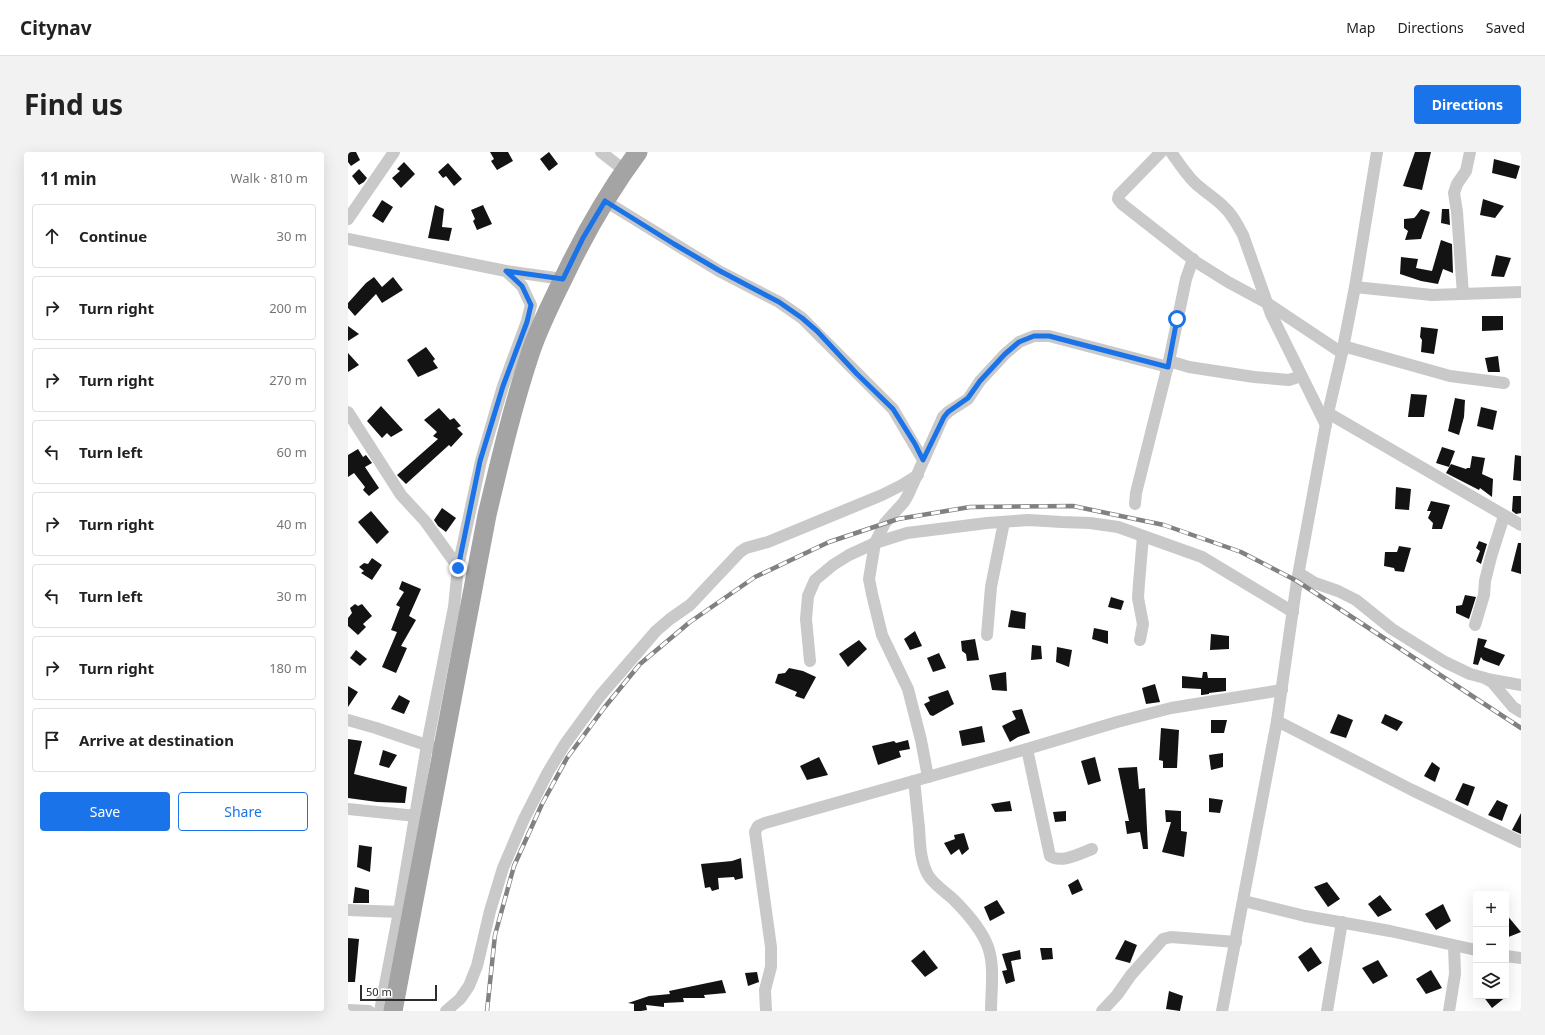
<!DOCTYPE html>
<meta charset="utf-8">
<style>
body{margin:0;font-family:"Noto Sans",sans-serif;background:#f2f2f2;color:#222}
.controls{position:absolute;right:12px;bottom:12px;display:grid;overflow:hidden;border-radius:4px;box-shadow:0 4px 16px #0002}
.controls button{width:36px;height:36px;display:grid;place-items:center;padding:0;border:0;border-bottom:1px solid #e0e0e0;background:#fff;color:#222;font:20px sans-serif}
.scale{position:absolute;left:12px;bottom:10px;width:77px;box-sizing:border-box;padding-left:4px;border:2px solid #2c2c2c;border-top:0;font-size:11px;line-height:14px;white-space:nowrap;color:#2c2c2c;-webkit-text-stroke:3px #fff;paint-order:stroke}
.stop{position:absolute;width:12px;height:12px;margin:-9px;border:3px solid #1a73e8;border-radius:50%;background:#fff}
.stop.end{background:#1a73e8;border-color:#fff;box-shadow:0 1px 4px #0008}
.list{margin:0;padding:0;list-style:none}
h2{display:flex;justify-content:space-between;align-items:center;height:52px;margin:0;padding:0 16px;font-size:17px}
h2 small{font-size:13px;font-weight:400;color:#767676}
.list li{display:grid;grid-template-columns:26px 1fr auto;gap:12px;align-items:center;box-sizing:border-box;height:64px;margin:0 8px 8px;padding:0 8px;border:1px solid #e0e0e0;border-radius:4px}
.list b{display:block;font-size:15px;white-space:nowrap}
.list em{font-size:13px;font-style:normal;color:#767676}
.actions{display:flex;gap:8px;padding:12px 16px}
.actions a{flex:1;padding:9px 0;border:1px solid #1a73e8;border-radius:4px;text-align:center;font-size:14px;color:#1a73e8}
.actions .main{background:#1a73e8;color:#fff}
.icon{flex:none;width:22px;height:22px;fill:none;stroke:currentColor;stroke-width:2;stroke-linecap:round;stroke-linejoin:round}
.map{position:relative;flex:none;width:1173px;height:859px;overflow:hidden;border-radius:4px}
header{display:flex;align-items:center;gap:24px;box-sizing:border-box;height:56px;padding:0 20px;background:#fff;border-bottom:1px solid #e0e0e0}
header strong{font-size:19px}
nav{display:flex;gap:22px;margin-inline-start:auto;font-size:14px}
.intro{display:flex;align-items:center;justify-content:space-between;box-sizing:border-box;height:96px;padding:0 24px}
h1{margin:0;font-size:28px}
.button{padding:10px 18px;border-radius:4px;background:#1a73e8;color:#fff;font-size:14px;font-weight:700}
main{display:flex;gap:24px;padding:0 24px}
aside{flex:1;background:#fff;border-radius:4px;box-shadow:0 4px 16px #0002}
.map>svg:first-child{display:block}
.building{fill:#131313}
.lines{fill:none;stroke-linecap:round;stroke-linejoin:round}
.minor{stroke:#c9c9c9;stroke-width:12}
.primary{stroke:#a4a4a4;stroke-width:19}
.rail-casing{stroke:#818181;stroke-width:4.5}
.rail{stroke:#fff;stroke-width:3;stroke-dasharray:9;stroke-linecap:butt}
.route{stroke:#1a73e8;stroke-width:5}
</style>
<header>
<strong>Citynav</strong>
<nav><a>Map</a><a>Directions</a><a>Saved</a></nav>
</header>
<div class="intro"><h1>Find us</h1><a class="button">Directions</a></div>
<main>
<aside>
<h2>11 min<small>Walk · 810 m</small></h2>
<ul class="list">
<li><svg class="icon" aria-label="ahead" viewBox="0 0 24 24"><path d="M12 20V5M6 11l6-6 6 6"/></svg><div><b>Continue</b></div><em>30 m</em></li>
<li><svg class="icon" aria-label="right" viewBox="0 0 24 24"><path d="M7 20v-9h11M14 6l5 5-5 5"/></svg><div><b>Turn right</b></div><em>200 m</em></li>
<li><svg class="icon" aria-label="right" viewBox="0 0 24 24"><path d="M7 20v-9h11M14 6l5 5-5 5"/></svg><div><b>Turn right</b></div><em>270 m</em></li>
<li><svg class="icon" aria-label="left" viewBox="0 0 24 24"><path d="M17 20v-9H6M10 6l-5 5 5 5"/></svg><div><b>Turn left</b></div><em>60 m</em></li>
<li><svg class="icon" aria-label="right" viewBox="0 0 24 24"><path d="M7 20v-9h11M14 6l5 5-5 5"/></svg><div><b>Turn right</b></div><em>40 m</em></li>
<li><svg class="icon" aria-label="left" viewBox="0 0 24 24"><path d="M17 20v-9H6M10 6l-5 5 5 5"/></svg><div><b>Turn left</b></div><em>30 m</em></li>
<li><svg class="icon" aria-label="right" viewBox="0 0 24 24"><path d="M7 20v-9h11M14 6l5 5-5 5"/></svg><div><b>Turn right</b></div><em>180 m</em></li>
<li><svg class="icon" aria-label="arrive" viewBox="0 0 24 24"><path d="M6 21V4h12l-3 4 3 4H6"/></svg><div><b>Arrive at destination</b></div></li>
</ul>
<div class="actions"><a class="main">Save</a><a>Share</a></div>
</aside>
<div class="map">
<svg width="1173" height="859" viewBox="0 0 1173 859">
<rect width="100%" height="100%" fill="#fff"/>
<g class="building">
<path d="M0,0H8L12,8L3,14L0,10Z"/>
<path d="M142,0H160L165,9L149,18L143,9L146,7Z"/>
<path d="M201,0L210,12L201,19L192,7Z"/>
<path d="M1067,0H1083L1074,38L1055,34Z"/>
<path d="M1146,7L1172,14L1168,27L1144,21Z"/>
<path d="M56,10L67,22L53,36L44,26L52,19L49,17Z"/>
<path d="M100,11L114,27L106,34L98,24L95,26L90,20Z"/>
<path d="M11,17L19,26L16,30L11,33L4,24Z"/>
<path d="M1135,47L1156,54L1147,66L1132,63Z"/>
<path d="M34,48L45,55L35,71L24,64Z"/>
<path d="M87,53L96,57L94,75L104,76L101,89L80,86Z"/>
<path d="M135,53L144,72L129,78L125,69L127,67L123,58Z"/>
<path d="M1073,57L1082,60L1073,87L1057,88L1060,79L1056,76V67L1066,66L1068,64Z"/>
<path d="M1094,57H1101L1102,73L1093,71Z"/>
<path d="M1093,88L1104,92L1105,121L1095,117L1090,132L1073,129L1052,122L1053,105L1070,107L1068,116L1084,119Z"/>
<path d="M1148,103L1163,106L1156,125L1143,124Z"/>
<path d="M26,125L34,135L45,125L55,138L34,151L28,142L7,164L0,156V151L18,131Z"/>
<path d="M1134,164H1155V178L1134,179Z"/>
<path d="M0,174L11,182L0,189Z"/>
<path d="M1073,175L1090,177L1086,202L1073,200L1074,188L1072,185Z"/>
<path d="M78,195L87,207L85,209L90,216L70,225L59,208Z"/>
<path d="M0,201L11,213L0,220Z"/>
<path d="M1150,204L1152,220H1140L1137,206Z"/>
<path d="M1063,242L1079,243L1076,265H1060Z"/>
<path d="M1107,246L1117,248L1116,265L1111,283L1100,279Z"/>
<path d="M33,254L55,278L43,285L39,281L34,286L19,269Z"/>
<path d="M1133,255L1149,259L1145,278L1129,274Z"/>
<path d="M91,256L102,268L106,266L113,274L109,276L115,282L103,295L101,293L58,332L49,323L90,287L85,284L89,280L76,268Z"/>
<path d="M1094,295L1107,299L1101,315L1088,311Z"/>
<path d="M10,297L15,305L18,303L24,311L17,315L31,336L21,344L15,338L17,335L6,321L0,325V303Z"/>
<path d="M1167,303L1173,304V329L1165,328Z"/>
<path d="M1124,304L1137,306L1134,322L1145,327L1144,345L1132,336L1131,338L1098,321L1103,312L1118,317L1119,316H1122Z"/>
<path d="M1048,335L1063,337L1061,358L1047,357Z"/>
<path d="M1165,344H1173V361L1168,362L1164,359Z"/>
<path d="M1083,349L1102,353L1094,377H1084L1085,371L1080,366L1083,359H1079Z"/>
<path d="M94,356L108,366L98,380L90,374L86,368Z"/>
<path d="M23,359L41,380L29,392L10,370Z"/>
<path d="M1131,389L1139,392L1133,412L1128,409L1132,399L1128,396Z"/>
<path d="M1170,391H1173V422L1163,419Z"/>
<path d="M1051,394L1063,396L1056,420L1047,419L1046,416L1036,414L1037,400H1049Z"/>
<path d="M24,406L34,413L24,428L13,421L16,419L11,415L16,411L20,412Z"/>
<path d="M54,429L73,437L61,464L68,468L53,494L59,496L48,521L34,515L49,480L43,478L52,455L48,453L56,440L51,437Z"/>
<path d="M1117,443L1128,445L1121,467L1108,461V454L1114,453Z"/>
<path d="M763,445L776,449L773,458L760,455Z"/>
<path d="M7,452L10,454L14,452L24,464L15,472L18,475L10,483L0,474V466L4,461L2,456Z"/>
<path d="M663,458L678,461L677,477L660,475Z"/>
<path d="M746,476L760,479V492L744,487Z"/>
<path d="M567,479L574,494L562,498L556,487Z"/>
<path d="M863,482L881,484V497L862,498Z"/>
<path d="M1130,486L1139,488L1136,495L1157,503L1151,514L1135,508L1133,505L1130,513L1125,512Z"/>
<path d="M627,487L631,508L619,509L618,502L614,499L613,489Z"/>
<path d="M511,488L519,497L500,515L491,502Z"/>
<path d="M684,493L693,494L694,507L683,508Z"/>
<path d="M709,495L724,498L721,515L708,510Z"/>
<path d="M8,498L19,507L12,514L2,506Z"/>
<path d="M591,501L598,516L585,520L579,506Z"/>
<path d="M441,516L455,519L468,525L456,547L447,544L449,540L427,531L430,522L437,521Z"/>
<path d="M658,520L659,539L644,538L641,523Z"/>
<path d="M855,520H859L860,526H878V539L861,541V542L854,543H853V537L834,536V524L854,526Z"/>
<path d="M807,532L812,550L798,552L794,536Z"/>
<path d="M0,534L10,540L0,555Z"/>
<path d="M600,538L606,552L585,564L582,563L576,552L582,549L580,545Z"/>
<path d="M51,543L62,549L56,562L43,557Z"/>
<path d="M674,557L682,581L670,585L662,590L654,574L668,567L664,559Z"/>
<path d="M990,562L1005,568L998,586L982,581Z"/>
<path d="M1037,562L1055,570L1049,579L1033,571Z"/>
<path d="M863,568H879L876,581H863Z"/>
<path d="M634,574L637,590L614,594L611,579Z"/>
<path d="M813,576L831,578L829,616H815V609L811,608Z"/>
<path d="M0,587L14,589L6,622L59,635L57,651L29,650L0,646Z"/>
<path d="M560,588L562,597L551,599L553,605L530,613L524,594L546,589L548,591Z"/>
<path d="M35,598L49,603L41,616L31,613Z"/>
<path d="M875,601V615L863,618L861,603Z"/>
<path d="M471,605L480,623L459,628L452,614Z"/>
<path d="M747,605L753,629L740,633L733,609Z"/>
<path d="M1084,610L1092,616L1087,630L1076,624Z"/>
<path d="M789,615L791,637L797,636L800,697H795L792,680L779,682L777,669H781L770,616Z"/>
<path d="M1115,631L1127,635L1120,654L1107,648Z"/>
<path d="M861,646L875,648L872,661L861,660Z"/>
<path d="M1149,648L1160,653L1154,669L1140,663Z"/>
<path d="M662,649L664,659L647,660L643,652Z"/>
<path d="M817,658L833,659V679L839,680L836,705L814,700L823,670H818Z"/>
<path d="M718,659V669L707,670L705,660Z"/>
<path d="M1173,661V682L1164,678Z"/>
<path d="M616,681L621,697L614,703L611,697L603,703L596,691L607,687L606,683Z"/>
<path d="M11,693L24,695L22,720L9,715Z"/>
<path d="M393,706L395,726L387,728L386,725L370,726L371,737L364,739L362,735L357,736L353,712L384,709Z"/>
<path d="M730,727L735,738L724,743L720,733Z"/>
<path d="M979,730L992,747L980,755L966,735Z"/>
<path d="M7,735L21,738V751H5Z"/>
<path d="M1032,743L1044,758L1030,765L1020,752Z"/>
<path d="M649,748L657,761L642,769L636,755Z"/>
<path d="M1095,752L1103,769L1088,778L1077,762Z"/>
<path d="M1158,762L1173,780L1158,786Z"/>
<path d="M0,786L11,787L7,830H0Z"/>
<path d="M777,788L789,793L782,811L767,807Z"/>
<path d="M963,795L974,811L960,820L950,805Z"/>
<path d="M692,796H704L705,807L694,808Z"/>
<path d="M576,798L590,816L577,825L563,809Z"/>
<path d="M672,798L673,807L663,809L667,829L658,832L654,819L659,818L654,802Z"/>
<path d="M1030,808L1040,824L1025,832L1014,816Z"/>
<path d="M1083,818L1094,836L1078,842L1068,827Z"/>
<path d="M409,820L411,830L400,834L397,821Z"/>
<path d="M374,828L378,841L356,843L357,846H335L336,850L316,851V855L298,853L299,858L293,859H286V852L280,851L301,844L322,842L321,839Z"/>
<path d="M821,839L835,844L832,859L818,857Z"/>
<path d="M1135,844H1159L1144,856Z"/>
</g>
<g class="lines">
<g class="minor">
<path d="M253,0L276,18"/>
<path d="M813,0L771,43L770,47L774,52L848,110L880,130L919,151L994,201"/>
<path d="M823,0C830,10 837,21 846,30C855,39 866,45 875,54C884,62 889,72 895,83L923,162L978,273"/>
<path d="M257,49L371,119L431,150L454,166L545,257L575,308"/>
<path d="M0,67L46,0"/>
<path d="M0,87L158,119L215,127"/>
<path d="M1007,135L1084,143L1173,140"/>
<path d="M1115,142L1109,60L1106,41L1109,32L1118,19L1122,0"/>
<path d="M995,194L1102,224L1156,231"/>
<path d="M821,209L841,215L906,225L941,228L953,224"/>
<path d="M0,260L53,343L77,369L110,415"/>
<path d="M980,261L1173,373"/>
<path d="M787,352L788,341L821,209L838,127L845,107"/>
<path d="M951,421L967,431L990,439L1008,448L1044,477L1097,510L1122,522L1137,526L1144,530L1165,555L1173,560"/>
<path d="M1127,473L1136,443L1137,429L1143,405L1156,364"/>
<path d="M639,483L643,435L656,370"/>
<path d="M792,488L795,472L790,446L791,431L795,384"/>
<path d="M462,509L458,467L460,444L467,428L485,413L501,403L527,391L559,381L639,371L680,368L714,370L742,371L770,375L854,405L945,460"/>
<path d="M1139,527L1173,533"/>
<path d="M0,568L28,576L87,596"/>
<path d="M929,569L1064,638L1173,690"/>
<path d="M679,597L702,704C713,712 733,701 744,697"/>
<path d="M580,625L573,588L560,537L534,483L524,442L521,427L527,391L537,371L556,350L560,343L595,265L600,260L620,247L632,229L657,202L671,190L686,184H701L820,215"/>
<path d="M566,629C568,644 569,660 571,675C572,691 572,708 580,723C586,733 598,740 606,748C619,761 634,778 640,795C647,814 643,839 643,859"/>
<path d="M0,657L68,664"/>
<path d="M896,749L957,764L1042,779L1128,798"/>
<path d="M0,758L51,760"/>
<path d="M1158,804L1173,806"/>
<path d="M0,858L21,859"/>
<path d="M32,859L51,760L79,593L106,455L110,415L133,309L155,234L179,169L183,153L174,134L158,119"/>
<path d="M98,859L112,847L121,834L129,814L142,759L155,716L176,667L200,620L217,592L252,544L308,479L322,467L342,453L392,400L398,396L420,390L534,343L554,333L570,323"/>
<path d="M418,859L417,838L423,815V795L407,680L410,674L417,671L679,597L769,570L823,556L934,538"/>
<path d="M754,859L769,843L783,823L815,787L823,785L888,790"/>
<path d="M874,859L929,569L949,429L980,261L994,201L1007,135L1029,0"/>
<path d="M979,859L994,770"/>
<path d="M1101,859L1107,822L1106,794"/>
</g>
<path class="primary" d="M45,859L139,363C152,308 165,253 183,199C192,173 204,149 216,125C237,81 261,39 290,0"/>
<defs>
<path id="rail" d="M139,859L147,783L166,714L194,652L219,606L256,556L292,512L342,470L407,425L481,390L550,367L622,355L725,354L816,373L893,400L949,429L1173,576"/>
</defs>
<use href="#rail" class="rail-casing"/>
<use href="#rail" class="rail"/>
</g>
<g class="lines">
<path class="route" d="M110,416L132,309L155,234L179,170L183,153L174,134L158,119L215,127L235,86L257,49L326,92L372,119L431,150L454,166L469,179L509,222L545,257L567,292L575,308L596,265L600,260L620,246L632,229L657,202L671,190L686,184H701L820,215L829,167"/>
</g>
</svg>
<div class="controls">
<button>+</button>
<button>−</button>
<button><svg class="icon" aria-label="layers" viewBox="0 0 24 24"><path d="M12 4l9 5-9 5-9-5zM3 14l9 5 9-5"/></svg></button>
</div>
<div class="scale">50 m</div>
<div class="stop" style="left:829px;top:167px"></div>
<div class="stop end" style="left:110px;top:416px"></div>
</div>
</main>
